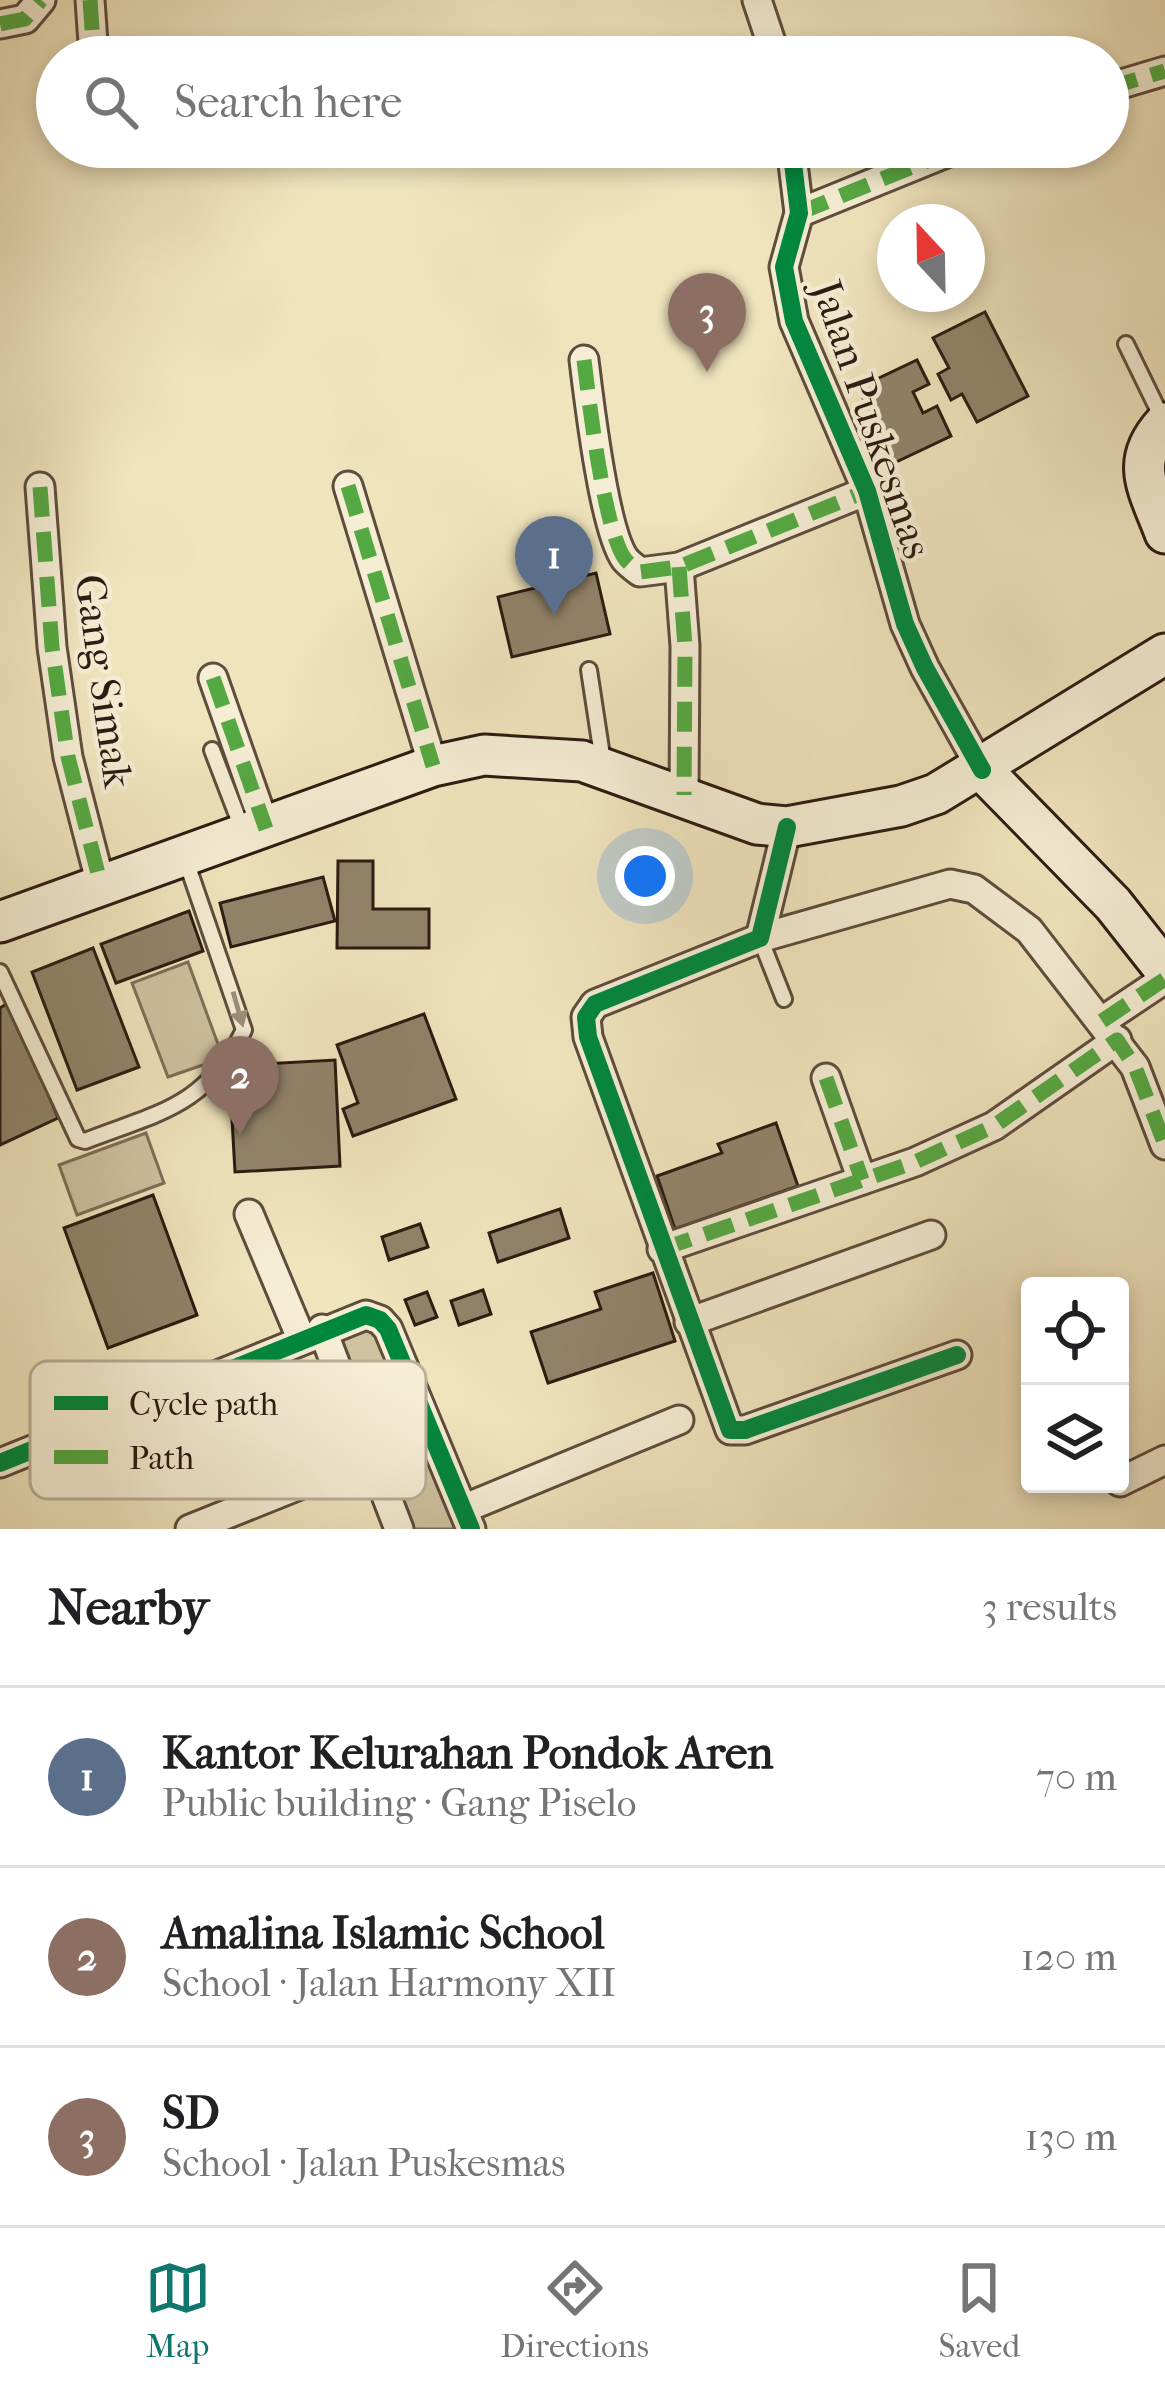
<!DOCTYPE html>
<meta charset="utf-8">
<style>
body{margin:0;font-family:"IM FELL French Canon",serif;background:#f2f2f2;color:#202124}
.controls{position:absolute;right:36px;bottom:36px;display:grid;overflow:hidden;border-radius:12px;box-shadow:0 6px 18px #0003}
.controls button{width:108px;height:108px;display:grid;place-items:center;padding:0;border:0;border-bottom:3px solid #e0e0e0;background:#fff;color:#202124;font:60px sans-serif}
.compass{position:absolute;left:877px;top:204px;width:108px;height:108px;border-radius:50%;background:#fff;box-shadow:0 6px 18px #0003;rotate:338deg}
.you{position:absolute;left:645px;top:876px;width:42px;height:42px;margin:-30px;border:9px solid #fff;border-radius:50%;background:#1a73e8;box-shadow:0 0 0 18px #1a73e833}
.badge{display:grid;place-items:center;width:78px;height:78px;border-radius:50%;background:#0f766e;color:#fff;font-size:39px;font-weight:700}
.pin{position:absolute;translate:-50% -99px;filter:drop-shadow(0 3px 6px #0008)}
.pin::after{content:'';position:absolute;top:63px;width:42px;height:36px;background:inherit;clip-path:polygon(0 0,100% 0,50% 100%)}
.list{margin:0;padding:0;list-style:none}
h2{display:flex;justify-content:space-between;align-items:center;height:156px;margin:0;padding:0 48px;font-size:51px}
h2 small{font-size:39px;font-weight:400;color:#757577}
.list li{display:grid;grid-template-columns:78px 1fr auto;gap:36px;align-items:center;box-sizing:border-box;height:180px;padding:0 48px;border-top:3px solid #e0e0e0}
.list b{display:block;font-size:45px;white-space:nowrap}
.list p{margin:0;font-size:39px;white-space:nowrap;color:#757577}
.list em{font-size:39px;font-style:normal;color:#757577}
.icon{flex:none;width:66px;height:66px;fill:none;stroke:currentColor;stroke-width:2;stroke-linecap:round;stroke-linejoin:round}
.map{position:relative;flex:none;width:1165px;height:1529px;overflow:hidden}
.search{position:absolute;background:#fff;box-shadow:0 6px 18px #0003;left:36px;right:36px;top:36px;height:132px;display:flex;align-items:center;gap:30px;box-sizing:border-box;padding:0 42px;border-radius:66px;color:#757577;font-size:45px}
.sheet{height:696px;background:#fff}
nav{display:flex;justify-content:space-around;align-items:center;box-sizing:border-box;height:168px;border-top:3px solid #e0e0e0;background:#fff;font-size:33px;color:#757577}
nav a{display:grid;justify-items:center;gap:6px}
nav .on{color:#0f766e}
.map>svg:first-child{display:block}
.green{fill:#cfc2a0;stroke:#7e6e58;stroke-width:3}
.building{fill:#92836a;stroke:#2d1a11;stroke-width:3}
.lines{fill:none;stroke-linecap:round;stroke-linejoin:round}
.service-casing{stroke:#5e4c3c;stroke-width:20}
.minor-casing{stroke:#5e4c3c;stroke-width:33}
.secondary-casing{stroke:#2d1a11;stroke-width:45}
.service{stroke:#f5edd4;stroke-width:14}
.minor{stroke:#f5edd4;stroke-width:27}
.secondary{stroke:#f5edd4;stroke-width:39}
.quiet{stroke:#54a942;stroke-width:15;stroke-dasharray:30 15;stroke-linecap:butt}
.cycleway-casing{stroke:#f5edd4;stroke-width:26}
.cycleway{stroke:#00873e;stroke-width:18}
.oneway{fill:#9b8e7c}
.labels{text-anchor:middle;stroke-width:9;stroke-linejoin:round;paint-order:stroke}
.street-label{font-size:42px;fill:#2d1a11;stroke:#f5edd4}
.key{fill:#f5edd4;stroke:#b9ae9a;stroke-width:3}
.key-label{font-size:33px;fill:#2d1a11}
</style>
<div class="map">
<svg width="1165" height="1529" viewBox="0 0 1165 1529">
<rect width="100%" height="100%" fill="#f0e4bd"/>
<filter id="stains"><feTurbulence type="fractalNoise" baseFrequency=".00167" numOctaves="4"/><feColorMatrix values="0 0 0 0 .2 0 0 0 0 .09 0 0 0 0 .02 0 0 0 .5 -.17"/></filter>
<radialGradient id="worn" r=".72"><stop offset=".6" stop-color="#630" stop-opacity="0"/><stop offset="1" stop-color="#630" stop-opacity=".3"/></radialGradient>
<g class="green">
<path d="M188,962L223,1058L168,1077L132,983Z"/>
<path d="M146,1133L164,1183L77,1215L59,1165Z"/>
<path d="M374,1324L465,1529H414L339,1346L342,1338Z"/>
</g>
<g class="building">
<path d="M985,312L1028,396L977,422L962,394L951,400L938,374L949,368L933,338Z"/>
<path d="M917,360L929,384L913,392L923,413L937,406L951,436L894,463L882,439L876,443L865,422L873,418L858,388Z"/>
<path d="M596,573L610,634L512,657L498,597Z"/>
<path d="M338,861H373V909H429V948H337Z"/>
<path d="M323,877L335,921L231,947L220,903Z"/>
<path d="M189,911L203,951L116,983L101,944Z"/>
<path d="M93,948L139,1067L77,1090L32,972Z"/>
<path d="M11,1001L58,1118L0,1145V1008Z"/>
<path d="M424,1014L456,1099L353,1136L343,1109L358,1103L337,1045Z"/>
<path d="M335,1060L340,1166L235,1172L229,1066Z"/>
<path d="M776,1123L798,1186L675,1229L657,1176L722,1153L718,1144Z"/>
<path d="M153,1195L197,1315L108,1348L64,1228Z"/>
<path d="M560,1209L569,1238L498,1262L489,1233Z"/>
<path d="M420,1224L428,1247L389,1260L382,1237Z"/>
<path d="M653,1273L675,1341L548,1383L531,1332L601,1309L595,1292Z"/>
<path d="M483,1290L491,1314L459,1325L451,1301Z"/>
<path d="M427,1292L437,1317L415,1325L405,1300Z"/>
</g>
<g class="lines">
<defs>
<g id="service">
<path d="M1126,344L1162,418"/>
<path d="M589,670L603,762"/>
<path d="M212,750L243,831"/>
<path d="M760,938L784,999"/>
<path d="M0,972L78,1139L85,1141C160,1112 205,1107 244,1030L185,858"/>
</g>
<g id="minor">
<path d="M90,0L94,57"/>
<path d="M757,0L776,57"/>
<path d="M0,24L25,19L41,0"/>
<path d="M1108,88L1165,71"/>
<path d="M791,147L799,213L784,267L794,321L867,491L905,624L925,668L982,770"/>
<path d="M799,213L961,147"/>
<path d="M584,360C589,401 604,530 625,559C628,563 636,569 640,572L679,567L867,491"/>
<path d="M348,486L433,766"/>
<path d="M40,487L52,647L68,757L101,885"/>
<path d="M679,567L685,646L684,795"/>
<path d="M213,678L266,829"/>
<path d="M787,827L760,938L595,1004L586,1017L588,1037L730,1430H745L957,1355"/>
<path d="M760,938L950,884L974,889L1029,930L1135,1067L1165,1145"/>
<path d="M1102,1021L1165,979"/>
<path d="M826,1078L862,1180"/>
<path d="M249,1214L301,1338"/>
<path d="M662,1249L915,1162L994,1126L1117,1040"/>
<path d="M689,1322L931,1235"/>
<path d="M322,1329L399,1529"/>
<path d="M0,1463L366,1315L380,1320L388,1329L471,1529"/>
<path d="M1120,1482L1165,1460"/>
<path d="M463,1509L679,1420"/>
<path d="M190,1529L372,1456"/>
</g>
<g id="secondary">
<path d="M1165,423C1129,462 1148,488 1165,533"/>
<path d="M982,770L1113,904L1165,970"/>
<path d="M0,922L433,766L484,755L582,761L757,824L787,827L901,806L936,794L1165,654"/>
</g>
</defs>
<use href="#service" class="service-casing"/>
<use href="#minor" class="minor-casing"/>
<use href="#secondary" class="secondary-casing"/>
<use href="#service" class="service"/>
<use href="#minor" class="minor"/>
<use href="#secondary" class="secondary"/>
<g class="quiet">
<path d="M90,0L94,57"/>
<path d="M0,24L25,19L41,0"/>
<path d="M1108,88L1165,71"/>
<path d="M799,213L961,147"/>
<path d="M584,360C589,401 604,530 625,559C628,563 636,569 640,572L679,567L867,491"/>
<path d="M348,486L433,766"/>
<path d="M40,487L52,647L68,757L101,885"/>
<path d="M679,567L685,646L684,795"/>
<path d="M213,678L266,829"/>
<path d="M1102,1021L1165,979"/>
<path d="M826,1078L862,1180"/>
<path d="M662,1249L915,1162L994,1126L1117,1040L1135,1067L1165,1145"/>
</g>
<defs>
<g id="cycleway">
<path d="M791,147L799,213L784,267L794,321L867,491L905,624L925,668L982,770"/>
<path d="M787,827L760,938L595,1004L586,1017L588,1037L730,1430H745L957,1355"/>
<path d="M0,1463L366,1315L380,1320L388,1329L471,1529"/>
</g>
</defs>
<use href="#cycleway" class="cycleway-casing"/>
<use href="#cycleway" class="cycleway"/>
</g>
<defs><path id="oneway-solid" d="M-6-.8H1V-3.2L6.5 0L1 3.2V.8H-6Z" transform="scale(3)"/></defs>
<use class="oneway" href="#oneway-solid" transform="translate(238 1009) rotate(74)"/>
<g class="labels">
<g class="street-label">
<text transform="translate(873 419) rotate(71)" y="15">Jalan Puskesmas</text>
<text transform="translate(105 681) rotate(82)" y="15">Gang Simak</text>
</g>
</g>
<rect x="30" y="1361" width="396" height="138" rx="18" class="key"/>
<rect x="54" y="1396" width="54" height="14" fill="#00873e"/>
<rect x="54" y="1450" width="54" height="14" fill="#54a942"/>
<g class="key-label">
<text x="129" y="1415">Cycle path</text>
<text x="129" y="1469">Path</text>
</g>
<rect width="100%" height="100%" filter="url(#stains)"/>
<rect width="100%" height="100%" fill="url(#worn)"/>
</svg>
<div class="controls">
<button><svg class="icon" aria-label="locate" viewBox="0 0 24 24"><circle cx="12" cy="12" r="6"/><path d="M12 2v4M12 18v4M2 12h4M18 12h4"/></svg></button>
<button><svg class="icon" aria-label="layers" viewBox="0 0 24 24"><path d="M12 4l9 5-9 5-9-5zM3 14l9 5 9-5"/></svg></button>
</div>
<svg class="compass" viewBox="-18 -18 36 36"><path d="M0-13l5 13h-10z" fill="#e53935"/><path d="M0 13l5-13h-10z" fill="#757577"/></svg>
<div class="you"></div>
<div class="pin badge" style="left:554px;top:615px;background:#5c6f8a">1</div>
<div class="pin badge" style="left:240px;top:1135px;background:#8d6e63">2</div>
<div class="pin badge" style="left:707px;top:372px;background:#8d6e63">3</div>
<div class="search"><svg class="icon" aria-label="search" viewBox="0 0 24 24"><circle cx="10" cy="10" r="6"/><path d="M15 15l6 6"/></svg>Search here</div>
</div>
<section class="sheet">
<h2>Nearby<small>3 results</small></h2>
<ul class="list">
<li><span class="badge" style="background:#5c6f8a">1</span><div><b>Kantor Kelurahan Pondok Aren</b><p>Public building · Gang Piselo</p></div><em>70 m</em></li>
<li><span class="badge" style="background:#8d6e63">2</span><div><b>Amalina Islamic School</b><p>School · Jalan Harmony XII</p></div><em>120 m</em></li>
<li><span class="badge" style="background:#8d6e63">3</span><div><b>SD</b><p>School · Jalan Puskesmas</p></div><em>130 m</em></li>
</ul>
</section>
<nav>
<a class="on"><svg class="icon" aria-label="map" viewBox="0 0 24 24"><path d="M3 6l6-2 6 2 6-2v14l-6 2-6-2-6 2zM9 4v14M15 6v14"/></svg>Map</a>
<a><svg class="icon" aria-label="directions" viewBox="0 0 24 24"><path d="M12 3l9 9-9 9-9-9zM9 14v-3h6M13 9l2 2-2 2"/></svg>Directions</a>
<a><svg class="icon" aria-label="saved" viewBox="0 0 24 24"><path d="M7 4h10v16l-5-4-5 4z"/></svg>Saved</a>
</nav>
